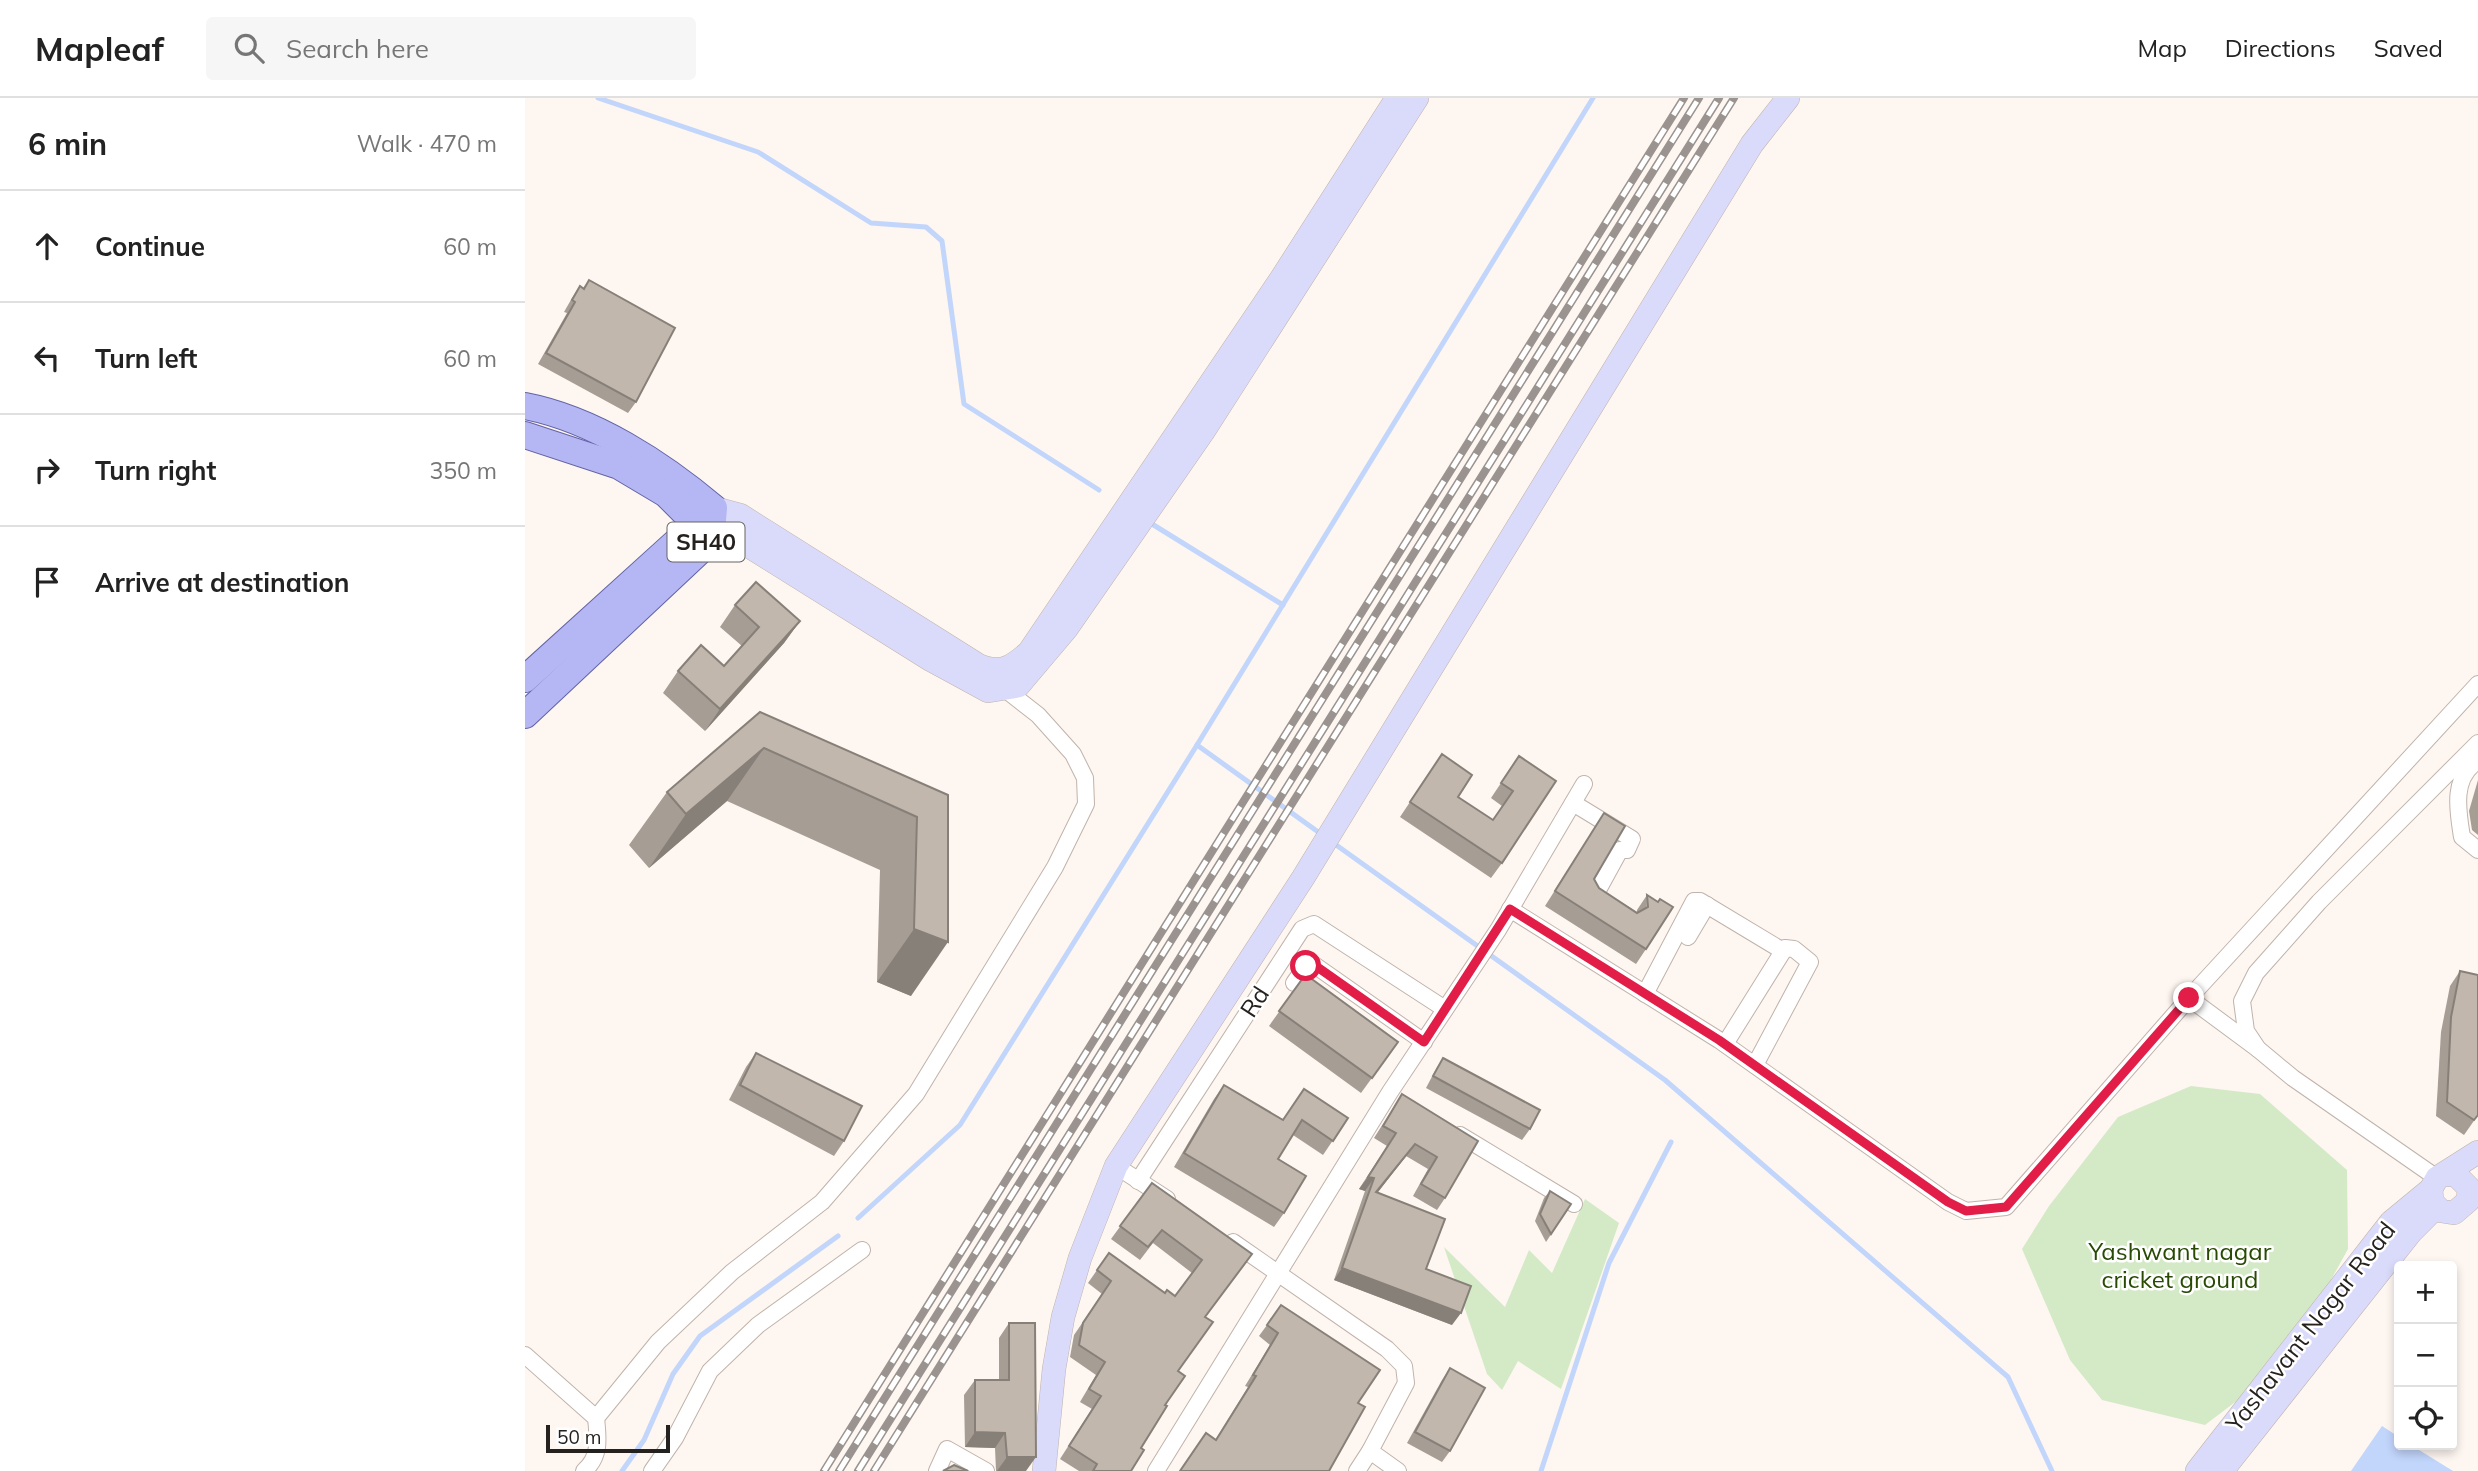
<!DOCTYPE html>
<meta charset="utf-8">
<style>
body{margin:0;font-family:Mulish,sans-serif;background:#f6f6f6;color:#222}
.controls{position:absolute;right:21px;bottom:21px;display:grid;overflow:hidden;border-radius:7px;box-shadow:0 4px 10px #0003}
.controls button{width:63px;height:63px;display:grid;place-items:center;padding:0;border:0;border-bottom:2px solid #e0e0e0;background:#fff;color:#222;font:35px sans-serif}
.scale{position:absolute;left:21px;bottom:18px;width:124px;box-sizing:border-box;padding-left:7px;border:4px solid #25211e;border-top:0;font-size:19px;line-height:24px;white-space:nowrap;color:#25211e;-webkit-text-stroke:5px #fff;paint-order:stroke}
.stop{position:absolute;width:21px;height:21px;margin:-16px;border:5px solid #e11d48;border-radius:50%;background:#fff}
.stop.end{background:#e11d48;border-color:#fff;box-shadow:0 2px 7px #0008}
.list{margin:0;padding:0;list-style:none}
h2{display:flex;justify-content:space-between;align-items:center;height:91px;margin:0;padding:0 28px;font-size:30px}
h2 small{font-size:23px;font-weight:400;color:#767676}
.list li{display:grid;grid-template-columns:46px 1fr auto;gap:21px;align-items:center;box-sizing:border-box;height:112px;padding:0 28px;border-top:2px solid #e0e0e0}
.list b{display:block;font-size:26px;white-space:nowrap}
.list em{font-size:23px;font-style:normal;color:#767676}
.icon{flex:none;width:38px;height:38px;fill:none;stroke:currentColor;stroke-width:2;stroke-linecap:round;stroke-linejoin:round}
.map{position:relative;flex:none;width:1953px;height:1373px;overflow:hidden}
header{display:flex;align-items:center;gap:42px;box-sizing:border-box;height:98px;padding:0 35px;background:#fff;border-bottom:2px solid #e0e0e0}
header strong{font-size:33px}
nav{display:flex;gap:38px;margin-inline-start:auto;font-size:24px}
.search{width:490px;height:63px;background:#f6f6f6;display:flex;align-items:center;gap:18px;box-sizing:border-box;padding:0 24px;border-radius:7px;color:#767676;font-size:26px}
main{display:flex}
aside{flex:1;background:#fff}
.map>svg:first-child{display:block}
.green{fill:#d4eac6}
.water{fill:#c2d5fb}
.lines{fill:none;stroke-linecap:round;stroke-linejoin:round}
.stream{stroke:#c2d5fb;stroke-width:5}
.street-casing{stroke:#c0b3ab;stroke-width:18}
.secondary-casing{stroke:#c0b3ab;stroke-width:24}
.primary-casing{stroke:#6263a5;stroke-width:28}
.street{stroke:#fff;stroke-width:16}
.secondary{stroke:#dadbfa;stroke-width:23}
.primary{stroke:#b5b6f4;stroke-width:26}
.rail-casing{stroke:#9a938f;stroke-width:8}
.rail{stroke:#fff;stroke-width:5;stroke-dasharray:16;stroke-linecap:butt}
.wall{fill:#a69d95}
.shaded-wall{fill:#878079}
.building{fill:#c1b7ad;stroke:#878079;stroke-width:2}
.route{stroke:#e11d48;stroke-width:9}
.labels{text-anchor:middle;stroke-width:5;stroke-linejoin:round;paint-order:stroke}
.shield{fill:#fff;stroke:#666462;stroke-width:2}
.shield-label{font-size:23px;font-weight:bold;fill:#25211e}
.street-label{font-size:24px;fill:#25211e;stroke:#fff}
.park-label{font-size:24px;fill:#294a04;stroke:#fff}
</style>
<header>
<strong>Mapleaf</strong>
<div class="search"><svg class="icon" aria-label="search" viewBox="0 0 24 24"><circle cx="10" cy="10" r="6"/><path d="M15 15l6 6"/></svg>Search here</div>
<nav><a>Map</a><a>Directions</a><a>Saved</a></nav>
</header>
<main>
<aside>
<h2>6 min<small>Walk · 470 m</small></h2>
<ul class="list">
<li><svg class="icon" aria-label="ahead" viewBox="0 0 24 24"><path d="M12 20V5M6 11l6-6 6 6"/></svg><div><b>Continue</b></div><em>60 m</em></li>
<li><svg class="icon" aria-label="left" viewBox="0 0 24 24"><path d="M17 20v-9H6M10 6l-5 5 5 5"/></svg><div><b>Turn left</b></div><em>60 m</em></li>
<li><svg class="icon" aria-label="right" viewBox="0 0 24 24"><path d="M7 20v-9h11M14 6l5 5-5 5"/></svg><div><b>Turn right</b></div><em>350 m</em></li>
<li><svg class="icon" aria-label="arrive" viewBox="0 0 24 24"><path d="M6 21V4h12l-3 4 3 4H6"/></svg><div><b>Arrive at destination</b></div></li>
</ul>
</aside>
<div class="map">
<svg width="1953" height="1373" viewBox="0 0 1953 1373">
<rect width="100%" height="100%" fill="#fef6f1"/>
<g class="green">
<path d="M1666,988L1735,996L1822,1072L1823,1151L1759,1267L1680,1327L1577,1302L1545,1262L1497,1151L1524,1108L1593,1019Z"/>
<path d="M1060,1101L1094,1125L1036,1291L993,1263L977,1292L962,1276L919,1149L980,1209L1004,1152L1027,1175Z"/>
</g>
<path class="water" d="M1857,1328L1874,1339V1347H1886L1928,1373H1826Z"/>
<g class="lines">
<g class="stream">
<path d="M73,0L233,54L346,125L401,129L417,143L439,306L574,392"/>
<path d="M627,426L758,507"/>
<path d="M796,736L672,647L1068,0"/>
<path d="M807,744L1140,982L1483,1279L1527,1373"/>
<path d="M333,1120L435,1027L672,647"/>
<path d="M97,1373L119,1342L148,1276L175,1238L313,1138"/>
<path d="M1016,1373L1084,1165L1146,1044"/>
</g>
<defs>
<g id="street">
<path d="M1953,663C1926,679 1933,714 1937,739L1953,752"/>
<path d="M1048,705L1107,741L1102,752H1095L1072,794V799L1080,804"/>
<path d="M985,811L1194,942L1423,1104L1441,1113L1481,1109L1664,900L1733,951"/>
<path d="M1163,839L1182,807"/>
<path d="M769,885L781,868L788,866L899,944"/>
<path d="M1120,896L1169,803H1175L1258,853"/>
<path d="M1664,900L1953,586"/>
<path d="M1200,946L1260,850L1269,851L1285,864L1230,967"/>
<path d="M935,1037L1049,1106"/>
<path d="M591,1068L642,1101"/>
<path d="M1912,1080L1768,980L1733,951L1721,933L1717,903L1731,875L1794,804L1953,645"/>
<path d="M613,1083L777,831L789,826L920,911"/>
<path d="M708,1144L862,1251L879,1268L881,1285L845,1353L873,1373"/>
<path d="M0,1257L71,1320C73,1340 76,1358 59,1373"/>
<path d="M71,1320L133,1244L207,1174L297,1104L391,996L530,769L561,706L560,680L548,656L513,617L481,592L479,586"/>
<path d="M127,1373L150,1340L185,1273L233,1227L337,1152"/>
<path d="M412,1373L422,1351L461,1373"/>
<path d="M631,1373L865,994L973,832L1059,686"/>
<path d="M832,1373L845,1353"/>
</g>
<g id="secondary">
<path d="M872,0L756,181L504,554C487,569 476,577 453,567L215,417L189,410L171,426L222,447L406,562L463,593L493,588L542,530L678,334L892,0"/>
<path d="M1918,1077H1931L1944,1090L1943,1103L1929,1115L1916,1113L1907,1104L1906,1091L1912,1080L1953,1054"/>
<path d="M519,1373L529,1271L538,1219L555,1160L591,1068L778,780L1227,46L1263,0"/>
<path d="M1672,1373L1866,1124L1906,1091"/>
<path d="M1697,1373L1886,1134L1911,1109"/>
</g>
<g id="primary">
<path d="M0,308C68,321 137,366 189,410L187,433L179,449L0,617"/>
<path d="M0,337L94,368L141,396L171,426L0,581"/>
</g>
</defs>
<use href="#street" class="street-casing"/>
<use href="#secondary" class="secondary-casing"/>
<use href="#primary" class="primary-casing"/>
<use href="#street" class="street"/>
<use href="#secondary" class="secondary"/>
<use href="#primary" class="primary"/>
<defs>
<g id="rail">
<path d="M299,1373L1159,0"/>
<path d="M314,1373L1174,0"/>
<path d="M333,1373L1194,0"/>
<path d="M349,1373L1209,0"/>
</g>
</defs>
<use href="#rail" class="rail-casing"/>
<use href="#rail" class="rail"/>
</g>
<g class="wall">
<path d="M64,182L111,304L103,315L13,266L42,215L39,214L47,200L55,188L58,190Z"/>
<path d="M210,507L275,523L259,545L180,633L138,595L153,573L199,568L217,548L195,529Z"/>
<path d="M235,614L423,697L386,898L352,884L355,772L202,703L124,770L104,747L142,694Z"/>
<path d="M917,656L933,699L968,722L977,708L966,700L994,658L977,765L966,780L875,719Z"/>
<path d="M1953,682V737L1947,732L1944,713Z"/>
<path d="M1079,715L1069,781L1074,790L1112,814V812L1122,797L1121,851L1111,866L1020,808Z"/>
<path d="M1935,873L1953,1017L1939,1037L1911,1018L1916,934L1925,888Z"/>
<path d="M778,880L873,944L836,995L744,928Z"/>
<path d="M231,955L319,1043L309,1058L204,1002L221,969Z"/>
<path d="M918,960L1005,1031L997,1042L901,990L911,971Z"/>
<path d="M699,987L758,1022L779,991L823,1020L798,1057L768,1037L753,1061L759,1115L749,1129L649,1069L689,1001Z"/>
<path d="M877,996L953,1043L920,1100L912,1112L888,1098L903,1071L881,1058L852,1095L901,1171L927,1227L809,1182L840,1093L834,1091L862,1048L849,1040Z"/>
<path d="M627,1085L727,1156L680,1219L653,1273L640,1307L616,1350L606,1373H554L535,1361L567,1311L555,1304L571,1277L545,1259L549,1237L577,1196L563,1185L584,1155L640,1195L650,1198L667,1175L628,1145L615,1162L586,1141Z"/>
<path d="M1025,1093L1046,1106L1021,1144L1010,1123L1019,1100Z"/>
<path d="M484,1225L501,1373H471L470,1350L440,1349L439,1297L450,1282H474V1240Z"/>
<path d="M742,1227L855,1272L691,1341L723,1289L720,1288L745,1247L734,1238Z"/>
<path d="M925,1270V1353L917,1364L882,1345L917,1282Z"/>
</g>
<g class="shaded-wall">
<path d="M275,523L259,545L180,633L195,611Z"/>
<path d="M239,650L202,703L124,770L161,716Z"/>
<path d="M389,831L423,844L386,898L352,884Z"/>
<path d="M890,1046L881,1058L843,1107L851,1094Z"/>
<path d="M843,1079L849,1080L840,1093L834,1091Z"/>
<path d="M817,1170L936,1215L927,1227L809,1182Z"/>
<path d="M450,1334L480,1335L470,1350L440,1349Z"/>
<path d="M482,1359H511L501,1373H472Z"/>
</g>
<g class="building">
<path d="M64,182L150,230L111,304L21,255L50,204L47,202L55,188L59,191Z"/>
<path d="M231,484L275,523L195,611L153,573L176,547L199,568L234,529L210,507Z"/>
<path d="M235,614L423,697V844L389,831L392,719L239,650L161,716L142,694Z"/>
<path d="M917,656L947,677L933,699L968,722L988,693L976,685L994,658L1031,683L977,765L885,704Z"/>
<path d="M1079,715L1100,728L1069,781L1074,790L1112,815L1123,809L1122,797L1133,804L1135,801L1148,809L1121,851L1030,793Z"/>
<path d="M1935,873L1953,877V1017L1949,1022L1922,1004L1926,919Z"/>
<path d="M784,879L873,944L847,980L754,913L778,880Z"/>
<path d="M231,955L337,1008L319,1043L215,987Z"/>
<path d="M918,960L1015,1012L1005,1031L908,978Z"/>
<path d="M699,987L758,1022L779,991L823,1020L808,1043L777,1022L753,1061L781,1078L759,1115L659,1055Z"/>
<path d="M877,996L953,1043L920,1100L896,1086L912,1059L890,1046L851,1094L920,1121L901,1171L946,1188L936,1215L817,1170L849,1080L843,1079L871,1035L858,1028Z"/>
<path d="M627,1085L727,1156L680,1219L688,1224L653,1273L660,1278L640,1307L642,1308L616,1350L619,1352L606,1373H568L572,1366L544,1348L576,1298L564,1291L580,1264L554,1247L558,1225L586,1183L572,1172L584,1155L640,1195L642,1192L650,1198L677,1162L637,1132L623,1149L595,1128Z"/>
<path d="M1025,1093L1046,1106L1026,1136L1015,1116Z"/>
<path d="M756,1207L855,1272L833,1305L840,1309L804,1373H655L681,1335L691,1342L731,1278L728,1277L753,1235L742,1227Z"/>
<path d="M484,1225H510L511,1359H482L480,1335L450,1334V1282H484Z"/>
<path d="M925,1270L960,1290L925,1353L890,1334Z"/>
<path d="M429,1367L443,1373H418Z"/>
</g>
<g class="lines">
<path class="route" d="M781,868L788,866L899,944L985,811L1194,942L1423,1104L1441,1113L1481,1109L1664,900"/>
</g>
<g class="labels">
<rect class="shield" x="142.5" y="424.5" width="77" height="39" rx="5"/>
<g class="shield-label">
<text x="181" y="452">SH40</text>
</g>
<g class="street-label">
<text transform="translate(730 904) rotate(-57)" y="8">Rd</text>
<text transform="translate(1786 1229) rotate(-52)" y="8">Yashavant Nagar Road</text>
</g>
<g class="park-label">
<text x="1655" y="1162">Yashwant nagar<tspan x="1655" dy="28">cricket ground</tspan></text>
</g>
</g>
</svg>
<div class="controls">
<button>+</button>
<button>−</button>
<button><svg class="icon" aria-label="locate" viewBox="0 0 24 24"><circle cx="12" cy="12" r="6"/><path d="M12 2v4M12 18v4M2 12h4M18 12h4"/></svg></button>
</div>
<div class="scale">50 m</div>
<div class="stop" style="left:781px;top:868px"></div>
<div class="stop end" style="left:1664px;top:900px"></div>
</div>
</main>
